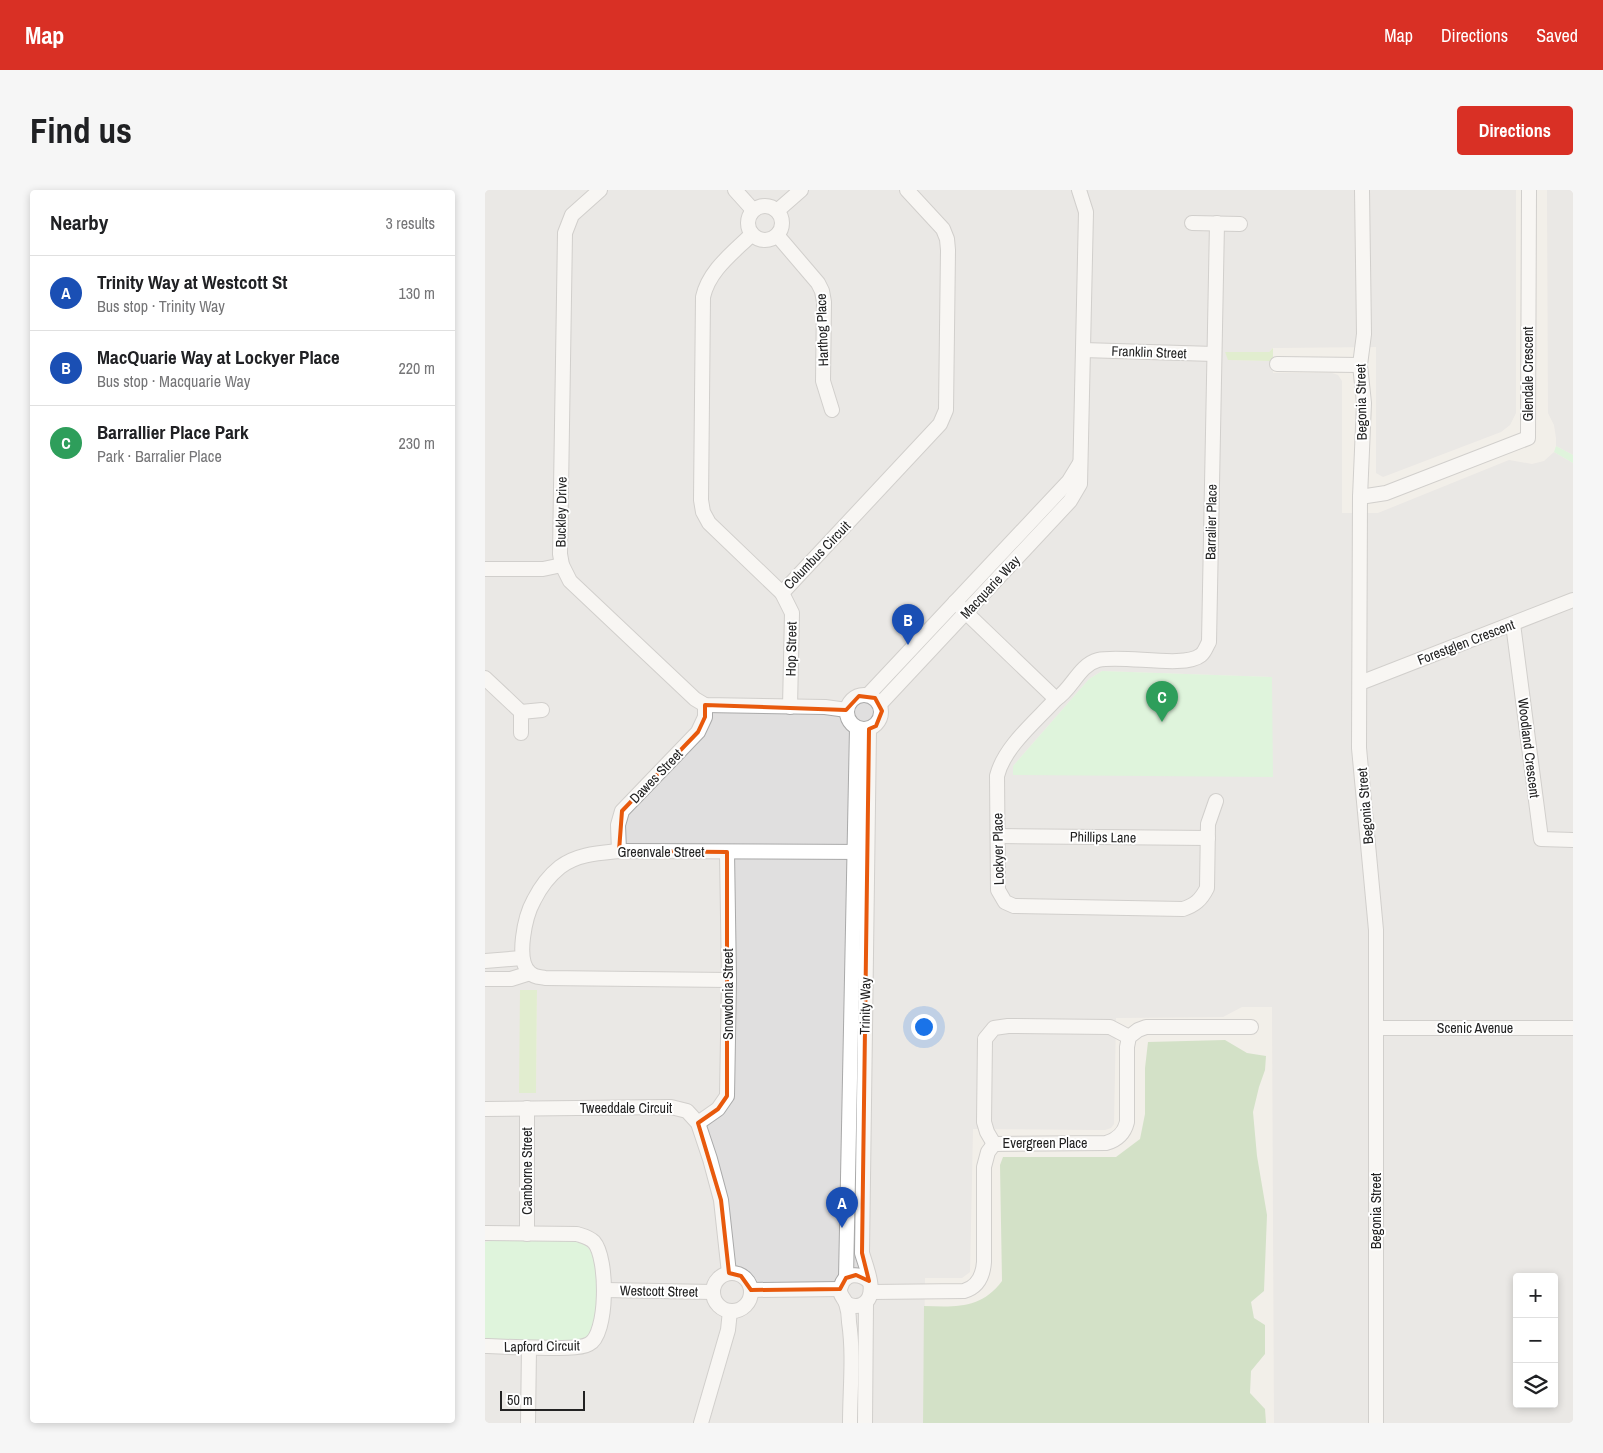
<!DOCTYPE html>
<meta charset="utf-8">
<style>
body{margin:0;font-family:"Archivo Narrow",sans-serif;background:#f6f6f6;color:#202124}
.controls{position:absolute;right:15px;bottom:15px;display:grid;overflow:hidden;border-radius:5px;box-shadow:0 2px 8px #0003}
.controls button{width:45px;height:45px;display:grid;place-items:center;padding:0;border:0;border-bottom:1px solid #e0e0e0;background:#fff;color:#202124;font:25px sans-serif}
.scale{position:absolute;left:15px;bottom:12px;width:85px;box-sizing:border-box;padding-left:5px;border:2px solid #222;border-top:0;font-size:14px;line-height:18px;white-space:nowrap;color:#222;-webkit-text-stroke:4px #fff;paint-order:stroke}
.you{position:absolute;left:438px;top:836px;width:18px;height:18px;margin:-12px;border:4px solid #fff;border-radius:50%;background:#1a73e8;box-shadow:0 0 0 8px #1a73e833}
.badge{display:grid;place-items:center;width:32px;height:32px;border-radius:50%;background:#d93025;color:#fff;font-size:16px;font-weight:700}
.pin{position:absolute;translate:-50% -41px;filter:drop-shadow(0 1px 2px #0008)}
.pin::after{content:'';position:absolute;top:26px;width:18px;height:15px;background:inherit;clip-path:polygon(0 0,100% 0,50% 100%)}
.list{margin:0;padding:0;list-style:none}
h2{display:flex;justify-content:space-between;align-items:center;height:65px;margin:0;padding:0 20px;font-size:21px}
h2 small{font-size:16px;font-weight:400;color:#757577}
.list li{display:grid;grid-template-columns:32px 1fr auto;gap:15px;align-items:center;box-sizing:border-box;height:75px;padding:0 20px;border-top:1px solid #e0e0e0}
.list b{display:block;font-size:19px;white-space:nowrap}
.list p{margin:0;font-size:16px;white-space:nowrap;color:#757577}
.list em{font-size:16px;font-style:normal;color:#757577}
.icon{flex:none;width:28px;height:28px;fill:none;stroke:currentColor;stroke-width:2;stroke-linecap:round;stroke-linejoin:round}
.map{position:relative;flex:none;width:1088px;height:1233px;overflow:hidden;border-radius:5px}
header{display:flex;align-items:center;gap:30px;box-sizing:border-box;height:70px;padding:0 25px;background:#d93025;color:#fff}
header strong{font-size:24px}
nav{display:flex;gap:28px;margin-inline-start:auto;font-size:18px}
.intro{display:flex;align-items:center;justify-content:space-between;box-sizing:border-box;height:120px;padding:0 30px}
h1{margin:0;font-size:35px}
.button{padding:12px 22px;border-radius:5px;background:#d93025;color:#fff;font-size:18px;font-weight:700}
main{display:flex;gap:30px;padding:0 30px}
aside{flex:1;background:#fff;border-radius:5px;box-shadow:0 2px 8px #0003}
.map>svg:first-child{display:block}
.residential{fill:#e0dfdf;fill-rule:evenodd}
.grass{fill:#cdebb0}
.forest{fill:#add19e}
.park{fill:#c8facc}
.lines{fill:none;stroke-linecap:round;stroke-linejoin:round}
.minor-casing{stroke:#a9a9a9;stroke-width:16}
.minor{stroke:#fff;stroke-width:14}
.marked{fill:none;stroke:#e8590c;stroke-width:4;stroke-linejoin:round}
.labels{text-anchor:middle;stroke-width:4;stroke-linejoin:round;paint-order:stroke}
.street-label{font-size:14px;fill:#222;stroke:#fff}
</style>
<header>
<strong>Map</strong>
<nav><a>Map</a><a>Directions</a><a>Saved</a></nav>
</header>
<div class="intro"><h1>Find us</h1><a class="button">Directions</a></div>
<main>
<aside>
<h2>Nearby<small>3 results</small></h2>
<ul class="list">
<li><span class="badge" style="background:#1a4fb4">A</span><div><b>Trinity Way at Westcott St</b><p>Bus stop · Trinity Way</p></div><em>130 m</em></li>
<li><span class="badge" style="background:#1a4fb4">B</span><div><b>MacQuarie Way at Lockyer Place</b><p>Bus stop · Macquarie Way</p></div><em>220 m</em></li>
<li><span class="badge" style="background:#2e9e5b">C</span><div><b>Barrallier Place Park</b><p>Park · Barralier Place</p></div><em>230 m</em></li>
</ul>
</aside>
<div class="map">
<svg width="1088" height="1233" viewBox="0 0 1088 1233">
<rect width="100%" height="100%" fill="#f2efe9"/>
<g class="residential">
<path d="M0,0H1031V223L1025,235L1016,242L898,287L891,283V157L788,158L784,162H740L744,170L784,171L788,178V183H847L853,185L857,191V323H893L1024,270L1047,274L1059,271L1069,262L1088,273V1233H789L787,817H757L738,827L631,828L629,934L626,938L620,940L488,939L485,1082L477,1088H440L438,1233H0V1150L92,1051L12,1050L0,1052ZM617,481L787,487V488L528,576L604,489ZM52,800V801L51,903L35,801ZM1032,1087H1069V1214H1032Z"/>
<path d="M1062,0H1088V265L1071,256V248L1069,235L1063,223Z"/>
</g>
<g class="grass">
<path d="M788,158V178L784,171L743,170L740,162H784Z"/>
<path d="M35,800H52L51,903H34Z"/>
</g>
<path class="forest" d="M740,850L762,863L781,866L780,880L774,897L768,922L772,966L782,1025L779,1101L766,1112L769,1128L780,1135V1164L766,1181L765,1203L780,1219L781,1233H438L439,1116C471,1117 496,1119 517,1091L515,975L518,967H631L655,949L660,924V878L663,852Z"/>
<g class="park">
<path d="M1071,256L1088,265V273L1069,262Z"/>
<path d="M617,481L787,487L788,587L528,585V576L604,489Z"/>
<path d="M12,1050L92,1051C95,1053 99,1054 102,1057C116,1069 114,1123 107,1140C104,1146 98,1149 92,1152L0,1150V1052Z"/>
</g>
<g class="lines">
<defs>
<g id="minor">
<path d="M115,0L87,25L80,43L75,364L77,375L85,391L210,509L220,515L340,517L362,520"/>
<path d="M250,0L268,20"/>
<path d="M877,0L879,144L875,175L879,213L875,307L874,558L891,740V1233"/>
<circle cx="280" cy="33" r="17"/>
<path d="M292,21L316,0"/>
<path d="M707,33L755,34"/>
<path d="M267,44C248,63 224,80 218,107L216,310L218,322L224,333L297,403L455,234L461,220L463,60L462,49L458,39L422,0"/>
<path d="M292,45L333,93L337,101L339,112L338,191L347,220"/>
<path d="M598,160L729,164"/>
<path d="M792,174L875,175"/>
<path d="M875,307L901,303L1043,248L1044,0"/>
<path d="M0,379H58L77,375"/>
<path d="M297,403L307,423L305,517"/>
<path d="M470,412L571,509C551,531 519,557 512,586L513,700L520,712L529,716L698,719C710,715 716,710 722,698L723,634L731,611"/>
<path d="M1028,434L1056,649L1088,650"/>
<path d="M0,488L36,522"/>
<path d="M875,493L1088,410"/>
<circle cx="379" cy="522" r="17"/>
<path d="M383,505L584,291L595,273"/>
<path d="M571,509C587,499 594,475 613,470C638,464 699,479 716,465C720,462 722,455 724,452L732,33"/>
<path d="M395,514L585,311L595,294L601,22L594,0"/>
<path d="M36,543V522L57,520"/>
<path d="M513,646L723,648"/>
<path d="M134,661L133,635L137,621L213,542L220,527V515"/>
<path d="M0,771L37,768"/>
<path d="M0,789H26L45,783"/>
<path d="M244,790L60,788C55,787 49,787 45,783C30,770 40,726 49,710C55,698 65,685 75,677C92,664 114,663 134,661L382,662"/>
<path d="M892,838H1088"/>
<path d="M42,918V1044"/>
<path d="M0,919L186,917L202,921L213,933L225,969L236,1010L244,1083"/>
<path d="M213,933L233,919L242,906L244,790L242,662"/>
<path d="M509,954L621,953C632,950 639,944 642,932V857L644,847L653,840L661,837H766"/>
<path d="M509,954L502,942L499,932L500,849L509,838L523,836L625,837L644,847"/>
<path d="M0,1043L92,1044C98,1046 104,1047 109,1052C123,1068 123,1145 104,1154C95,1159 83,1157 74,1158C49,1158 25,1157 0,1156"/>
<circle cx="247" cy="1102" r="19"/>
<path d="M361,1088L372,538"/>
<path d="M120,1100L228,1102"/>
<path d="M266,1100L355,1099"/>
<path d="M387,1102L479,1101C493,1097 498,1086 499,1072V977L503,962L509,954"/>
<path d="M361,1113C366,1116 371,1117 376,1115C395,1108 381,1077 377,1063L384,539"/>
<path d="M43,1233L44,1158"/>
<path d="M216,1233L243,1140L245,1121"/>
<path d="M365,1233C365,1200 369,1165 364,1132C364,1126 363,1119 361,1113C358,1107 353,1103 356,1096C360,1082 375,1083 384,1091"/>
<path d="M380,1233L381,1113"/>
</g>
</defs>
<use href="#minor" class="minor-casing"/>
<use href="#minor" class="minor"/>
</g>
<path d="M0 0H1088V1233H0ZM374,506L390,508L397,521L391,536L384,539L377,1063L384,1091L371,1085L361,1088L355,1099L266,1100L256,1086L244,1083L236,1010L213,933L233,919L242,906V662L134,661L137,621L213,542L220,527V515L361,520Z" fill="#f2efe9" fill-opacity=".55" fill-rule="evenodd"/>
<path class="marked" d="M374,506L390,508L397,521L391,536L384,539L377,1063L384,1091L371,1085L361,1088L355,1099L266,1100L256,1086L244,1083L236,1010L213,933L233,919L242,906V662L134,661L137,621L213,542L220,527V515L361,520Z"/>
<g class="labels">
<g class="street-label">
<text transform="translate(337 140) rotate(-92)" y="5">Harthog Place</text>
<text transform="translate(664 162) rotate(2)" y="5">Franklin Street</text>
<text transform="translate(1043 184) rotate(-90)" y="5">Glendale Crescent</text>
<text transform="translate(876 212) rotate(-91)" y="5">Begonia Street</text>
<text transform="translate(76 322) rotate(-89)" y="5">Buckley Drive</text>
<text transform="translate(726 332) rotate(-89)" y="5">Barralier Place</text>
<text transform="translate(332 365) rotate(-46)" y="5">Columbus Circuit</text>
<text transform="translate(505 397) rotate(-47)" y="5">Macquarie Way</text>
<text transform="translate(981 452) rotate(-21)" y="5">Forestglen Crescent</text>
<text transform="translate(306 459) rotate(-89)" y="5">Hop Street</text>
<text transform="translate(1044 558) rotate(83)" y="5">Woodland Crescent</text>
<text transform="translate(171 586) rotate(-46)" y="5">Dawes Street</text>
<text transform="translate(880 616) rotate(-95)" y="5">Begonia Street</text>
<text transform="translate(618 647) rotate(1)" y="5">Phillips Lane</text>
<text transform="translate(513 659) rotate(-91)" y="5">Lockyer Place</text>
<text x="176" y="667">Greenvale Street</text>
<text transform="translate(243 804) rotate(-90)" y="5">Snowdonia Street</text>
<text transform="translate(380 816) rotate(-89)" y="5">Trinity Way</text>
<text x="990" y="843">Scenic Avenue</text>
<text x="141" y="923">Tweeddale Circuit</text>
<text x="560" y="958">Evergreen Place</text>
<text transform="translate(42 981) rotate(-90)" y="5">Camborne Street</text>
<text transform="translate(891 1021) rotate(-90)" y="5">Begonia Street</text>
<text transform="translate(174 1101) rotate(1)" y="5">Westcott Street</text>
<text transform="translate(57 1156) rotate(-1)" y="5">Lapford Circuit</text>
</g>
</g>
</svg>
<div class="controls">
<button>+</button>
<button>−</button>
<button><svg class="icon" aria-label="layers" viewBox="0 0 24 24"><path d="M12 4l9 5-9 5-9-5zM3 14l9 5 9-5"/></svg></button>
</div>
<div class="scale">50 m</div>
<div class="you"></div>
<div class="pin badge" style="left:357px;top:1038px;background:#1a4fb4">A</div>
<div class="pin badge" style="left:423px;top:455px;background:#1a4fb4">B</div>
<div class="pin badge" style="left:677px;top:532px;background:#2e9e5b">C</div>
</div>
</main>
